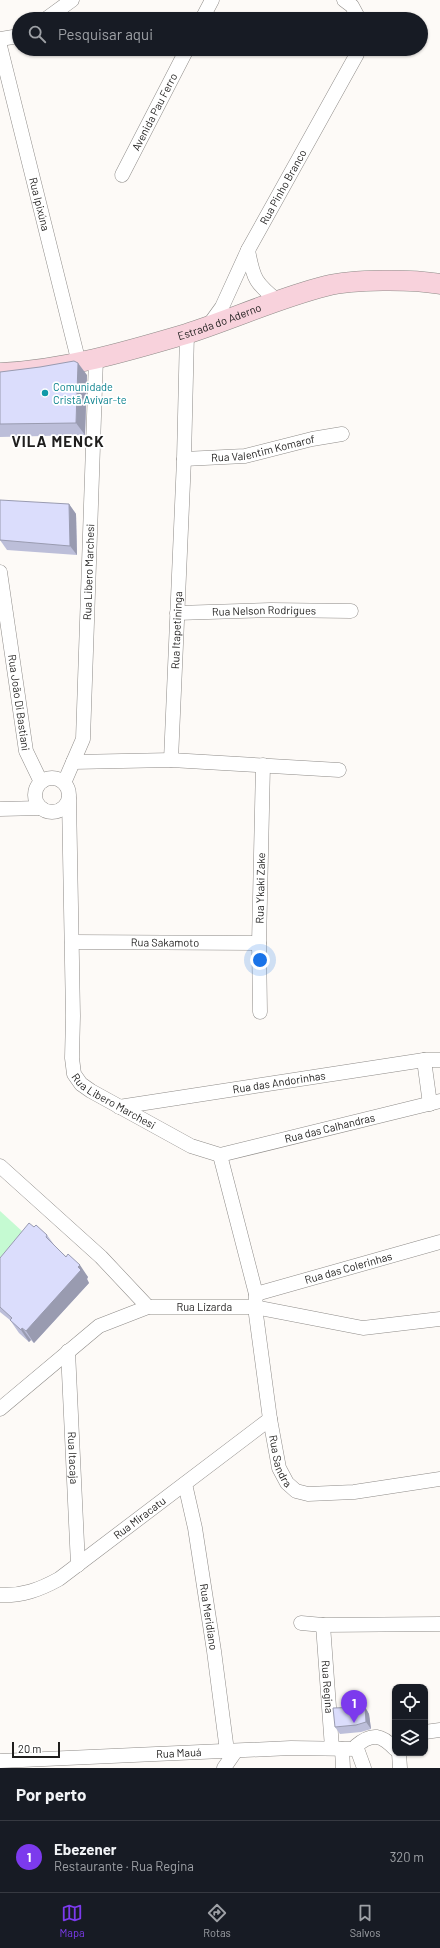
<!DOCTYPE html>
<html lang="pt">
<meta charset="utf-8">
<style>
body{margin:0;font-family:Barlow,sans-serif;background:#20242c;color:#f1f3f6}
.controls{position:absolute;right:12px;bottom:12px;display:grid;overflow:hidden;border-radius:8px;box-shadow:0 1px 3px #0004}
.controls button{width:36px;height:36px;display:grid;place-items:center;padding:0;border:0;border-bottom:1px solid #363941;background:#171b24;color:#f1f3f6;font:20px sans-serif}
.scale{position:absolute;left:12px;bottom:10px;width:48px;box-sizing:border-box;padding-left:4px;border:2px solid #1f1e1d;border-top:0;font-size:11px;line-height:14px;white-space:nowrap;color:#1f1e1d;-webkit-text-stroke:3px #fff;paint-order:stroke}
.you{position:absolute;left:260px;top:960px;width:14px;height:14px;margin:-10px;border:3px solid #fff;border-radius:50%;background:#1a73e8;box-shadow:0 0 0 6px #1a73e833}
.badge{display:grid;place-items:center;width:26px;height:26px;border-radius:50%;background:#7c3aed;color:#fff;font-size:13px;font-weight:700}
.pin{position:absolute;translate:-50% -33px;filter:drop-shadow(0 1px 2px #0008)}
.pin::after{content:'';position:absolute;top:21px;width:14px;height:12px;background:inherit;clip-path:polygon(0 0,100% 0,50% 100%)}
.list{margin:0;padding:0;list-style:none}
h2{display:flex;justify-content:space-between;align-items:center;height:52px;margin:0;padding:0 16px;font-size:17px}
h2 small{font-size:13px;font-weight:400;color:#9ea1a6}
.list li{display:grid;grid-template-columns:26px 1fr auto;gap:12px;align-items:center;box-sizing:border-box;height:72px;padding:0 16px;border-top:1px solid #363941}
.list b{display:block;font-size:15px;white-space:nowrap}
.list p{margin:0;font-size:13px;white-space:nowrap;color:#9ea1a6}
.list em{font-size:13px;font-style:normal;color:#9ea1a6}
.icon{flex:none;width:22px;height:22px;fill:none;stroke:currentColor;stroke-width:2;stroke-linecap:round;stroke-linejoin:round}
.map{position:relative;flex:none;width:440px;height:1768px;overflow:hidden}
.search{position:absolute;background:#171b24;box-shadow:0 1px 3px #0004;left:12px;right:12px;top:12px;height:44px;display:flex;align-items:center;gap:10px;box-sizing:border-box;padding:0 14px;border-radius:22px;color:#9ea1a6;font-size:15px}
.sheet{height:124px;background:#171b24}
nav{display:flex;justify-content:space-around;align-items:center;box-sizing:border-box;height:56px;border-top:1px solid #363941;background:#171b24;font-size:11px;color:#9ea1a6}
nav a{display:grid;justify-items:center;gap:2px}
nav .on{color:#7c3aed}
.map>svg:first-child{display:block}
.pitch{fill:#c5fad2}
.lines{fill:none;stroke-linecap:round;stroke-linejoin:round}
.minor-casing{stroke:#8e8b88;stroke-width:15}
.secondary-casing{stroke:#8e8b88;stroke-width:21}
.minor{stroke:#fff;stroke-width:14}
.secondary{stroke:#f8d2dc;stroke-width:20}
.wall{fill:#bcbed9}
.shaded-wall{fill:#999bb0}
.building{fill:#dbddfc;stroke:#999bb0}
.culture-dot{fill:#0f9aa8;stroke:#fff;stroke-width:1.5}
.labels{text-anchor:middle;stroke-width:3.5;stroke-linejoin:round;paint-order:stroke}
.street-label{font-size:11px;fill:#1f1e1d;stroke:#fff}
.culture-label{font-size:11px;fill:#0d838f;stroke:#fff;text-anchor:start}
.district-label{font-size:15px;font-weight:bold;letter-spacing:1px;fill:#1f1e1d;stroke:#fff}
</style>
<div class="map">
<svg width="440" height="1768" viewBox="0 0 440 1768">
<rect width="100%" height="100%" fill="#fdfaf7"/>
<path class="pitch" d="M0,1211L23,1232L0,1258Z"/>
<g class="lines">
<defs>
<g id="minor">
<path d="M344,0L352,6L359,19"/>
<path d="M46,19L72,0"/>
<path d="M202,19L212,0"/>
<path d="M0,39L19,36"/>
<path id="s1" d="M0,46L79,363"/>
<path id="s2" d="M122,175L187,49"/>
<path d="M248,250C253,279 256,284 279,302"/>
<path id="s3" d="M209,325L222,307L248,250L357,54L358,49"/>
<path id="s4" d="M184,459L245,456L312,439L342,434"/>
<path id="s5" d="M0,572L26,751L41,782"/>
<path id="s6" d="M177,613L271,610L351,611"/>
<path id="s7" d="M171,760L184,459L187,333"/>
<path d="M73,762L171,760L339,770"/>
<circle cx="52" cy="795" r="17"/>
<path id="s8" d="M64,783L83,739L96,358"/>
<path id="s9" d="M69,798L73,1016L72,1058L74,1074L81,1084L91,1091L191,1146L220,1155"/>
<path d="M0,809L41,808"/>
<path id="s10" d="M72,942L259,943"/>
<path id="s11" d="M260,1012L259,943L263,765"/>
<path d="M424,1060L430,1104"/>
<path id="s12" d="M119,1107L424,1060H440"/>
<path id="s13" d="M220,1155L256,1294L255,1307L270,1419L279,1468L287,1483L296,1491L308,1494L354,1492L440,1479"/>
<path id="s14" d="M220,1155L440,1101"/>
<path d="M0,1166L101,1257L148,1307"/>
<path id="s15" d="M256,1294L440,1242"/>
<path id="s16" d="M68,1351L78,1565"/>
<path id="s17" d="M0,1409L99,1326L148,1307H255L363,1328L440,1319"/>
<path id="s18" d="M185,1484L195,1528L214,1651L227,1751"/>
<path id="s19" d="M0,1595C22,1596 39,1590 59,1579L270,1419"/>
<path d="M301,1623L323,1625L440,1624"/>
<path id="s20" d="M323,1625L332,1748"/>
<path d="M425,1732L440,1730"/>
<path d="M342,1749L343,1768"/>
<path d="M399,1753L400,1768"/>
<path id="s21" d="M0,1761L291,1748L357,1749"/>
<path d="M224,1768L235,1752"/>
<path d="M364,1768L356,1746C372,1732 382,1735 395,1749"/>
</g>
<g id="secondary">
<path id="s22" d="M0,373C63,370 125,352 186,334C233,319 278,298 326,286C353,279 412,279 440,284"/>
</g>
</defs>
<use href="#minor" class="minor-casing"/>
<use href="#secondary" class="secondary-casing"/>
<use href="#minor" class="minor"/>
<use href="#secondary" class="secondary"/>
</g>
<g class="wall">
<path d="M0,372L87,375L85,435L0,437Z"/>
<path d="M69,504L76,514L77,555L7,550L0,540Z"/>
<path d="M47,1235L55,1246L88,1277L87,1279L89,1283L34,1343L31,1340L29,1342L19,1333L10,1320L0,1312V1258Z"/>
<path d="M365,1707L369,1714L371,1729L361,1732L340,1734L335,1727Z"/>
</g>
<g class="shaded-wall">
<path d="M78,363L87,375L85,435L76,423Z"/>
<path d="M69,504L76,514L77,555L70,546Z"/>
<path d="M80,1265L88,1277L87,1279L89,1283L34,1343L26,1331Z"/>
<path d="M22,1328L31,1340L29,1342L21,1330Z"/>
<path d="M365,1707L369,1714L371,1729L366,1722Z"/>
</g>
<g class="building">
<path d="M74,361L78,363L76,423L0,424V372L40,367Z"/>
<path d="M0,500L69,504L70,546L0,540Z"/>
<path d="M29,1223L34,1227L36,1225L47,1235L46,1237L66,1257L68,1254L80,1265L78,1267L81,1270L26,1331L22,1328L21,1330L10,1320L12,1318L0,1307V1258Z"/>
<path d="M365,1707L366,1722L356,1725L335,1727L333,1708Z"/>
</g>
<circle class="culture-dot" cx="45" cy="393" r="4"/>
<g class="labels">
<g class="street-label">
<text dy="4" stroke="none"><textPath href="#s2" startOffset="71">Avenida Pau Ferro</textPath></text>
<text dy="4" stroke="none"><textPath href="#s3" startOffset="157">Rua Pinho Branco</textPath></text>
<text dy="4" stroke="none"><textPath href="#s1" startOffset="163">Rua Ipixúna</textPath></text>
<text dy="4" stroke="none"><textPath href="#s22" startOffset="226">Estrada do Aderno</textPath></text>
<text dy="4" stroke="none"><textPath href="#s4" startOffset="80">Rua Valentim Komarof</textPath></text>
<text dy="4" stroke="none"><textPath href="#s8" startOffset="215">Rua Libero Marchesi</textPath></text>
<text dy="4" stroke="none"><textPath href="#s6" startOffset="87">Rua Nelson Rodrigues</textPath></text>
<text dy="4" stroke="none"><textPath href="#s7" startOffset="130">Rua Itapetininga</textPath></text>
<text dy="4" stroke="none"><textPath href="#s5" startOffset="132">Rua João Di Bastiani</textPath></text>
<text dy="4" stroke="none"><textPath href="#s11" startOffset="124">Rua Ykaki Zake</textPath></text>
<text dy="4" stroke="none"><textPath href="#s10" startOffset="93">Rua Sakamoto</textPath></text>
<text dy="4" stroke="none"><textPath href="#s12" startOffset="162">Rua das Andorinhas</textPath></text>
<text dy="4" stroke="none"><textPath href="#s9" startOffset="325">Rua Libero Marchesi</textPath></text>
<text dy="4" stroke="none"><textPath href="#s14" startOffset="113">Rua das Calhandras</textPath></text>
<text dy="4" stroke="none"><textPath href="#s15" startOffset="96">Rua das Colerinhas</textPath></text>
<text dy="4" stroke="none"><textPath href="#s17" startOffset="238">Rua Lizarda</textPath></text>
<text dy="4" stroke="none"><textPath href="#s16" startOffset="107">Rua Itacaja</textPath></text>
<text dy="4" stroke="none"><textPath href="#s13" startOffset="313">Rua Sandra</textPath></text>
<text dy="4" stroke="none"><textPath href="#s19" startOffset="163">Rua Miracatu</textPath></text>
<text dy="4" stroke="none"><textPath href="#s18" startOffset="135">Rua Meridiano</textPath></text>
<text dy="4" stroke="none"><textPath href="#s20" startOffset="62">Rua Regina</textPath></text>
<text dy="4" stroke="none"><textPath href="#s21" startOffset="179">Rua Mauá</textPath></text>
</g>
<g class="culture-label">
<text x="53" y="391">Comunidade<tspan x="53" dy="13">Cristã Avivar-te</tspan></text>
</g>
<g class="district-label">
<text x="58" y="447">VILA MENCK</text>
</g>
</g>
</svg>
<div class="controls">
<button><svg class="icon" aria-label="locate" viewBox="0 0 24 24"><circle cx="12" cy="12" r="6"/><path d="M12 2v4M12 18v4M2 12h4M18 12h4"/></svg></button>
<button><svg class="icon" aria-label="layers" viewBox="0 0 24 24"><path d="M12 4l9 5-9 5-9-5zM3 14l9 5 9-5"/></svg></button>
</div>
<div class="scale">20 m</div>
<div class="you"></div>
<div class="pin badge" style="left:354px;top:1723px">1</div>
<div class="search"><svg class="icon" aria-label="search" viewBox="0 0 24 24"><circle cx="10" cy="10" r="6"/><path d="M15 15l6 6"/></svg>Pesquisar aqui</div>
</div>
<section class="sheet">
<h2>Por perto<small></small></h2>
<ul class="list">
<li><span class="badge">1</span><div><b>Ebezener</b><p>Restaurante · Rua Regina</p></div><em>320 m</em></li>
</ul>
</section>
<nav>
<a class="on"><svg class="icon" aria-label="map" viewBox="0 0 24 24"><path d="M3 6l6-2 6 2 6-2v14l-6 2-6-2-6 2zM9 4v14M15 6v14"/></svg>Mapa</a>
<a><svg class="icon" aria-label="directions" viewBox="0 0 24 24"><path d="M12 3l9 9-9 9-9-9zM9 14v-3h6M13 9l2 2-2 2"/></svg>Rotas</a>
<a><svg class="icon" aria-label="saved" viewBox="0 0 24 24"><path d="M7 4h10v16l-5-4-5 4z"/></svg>Salvos</a>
</nav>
